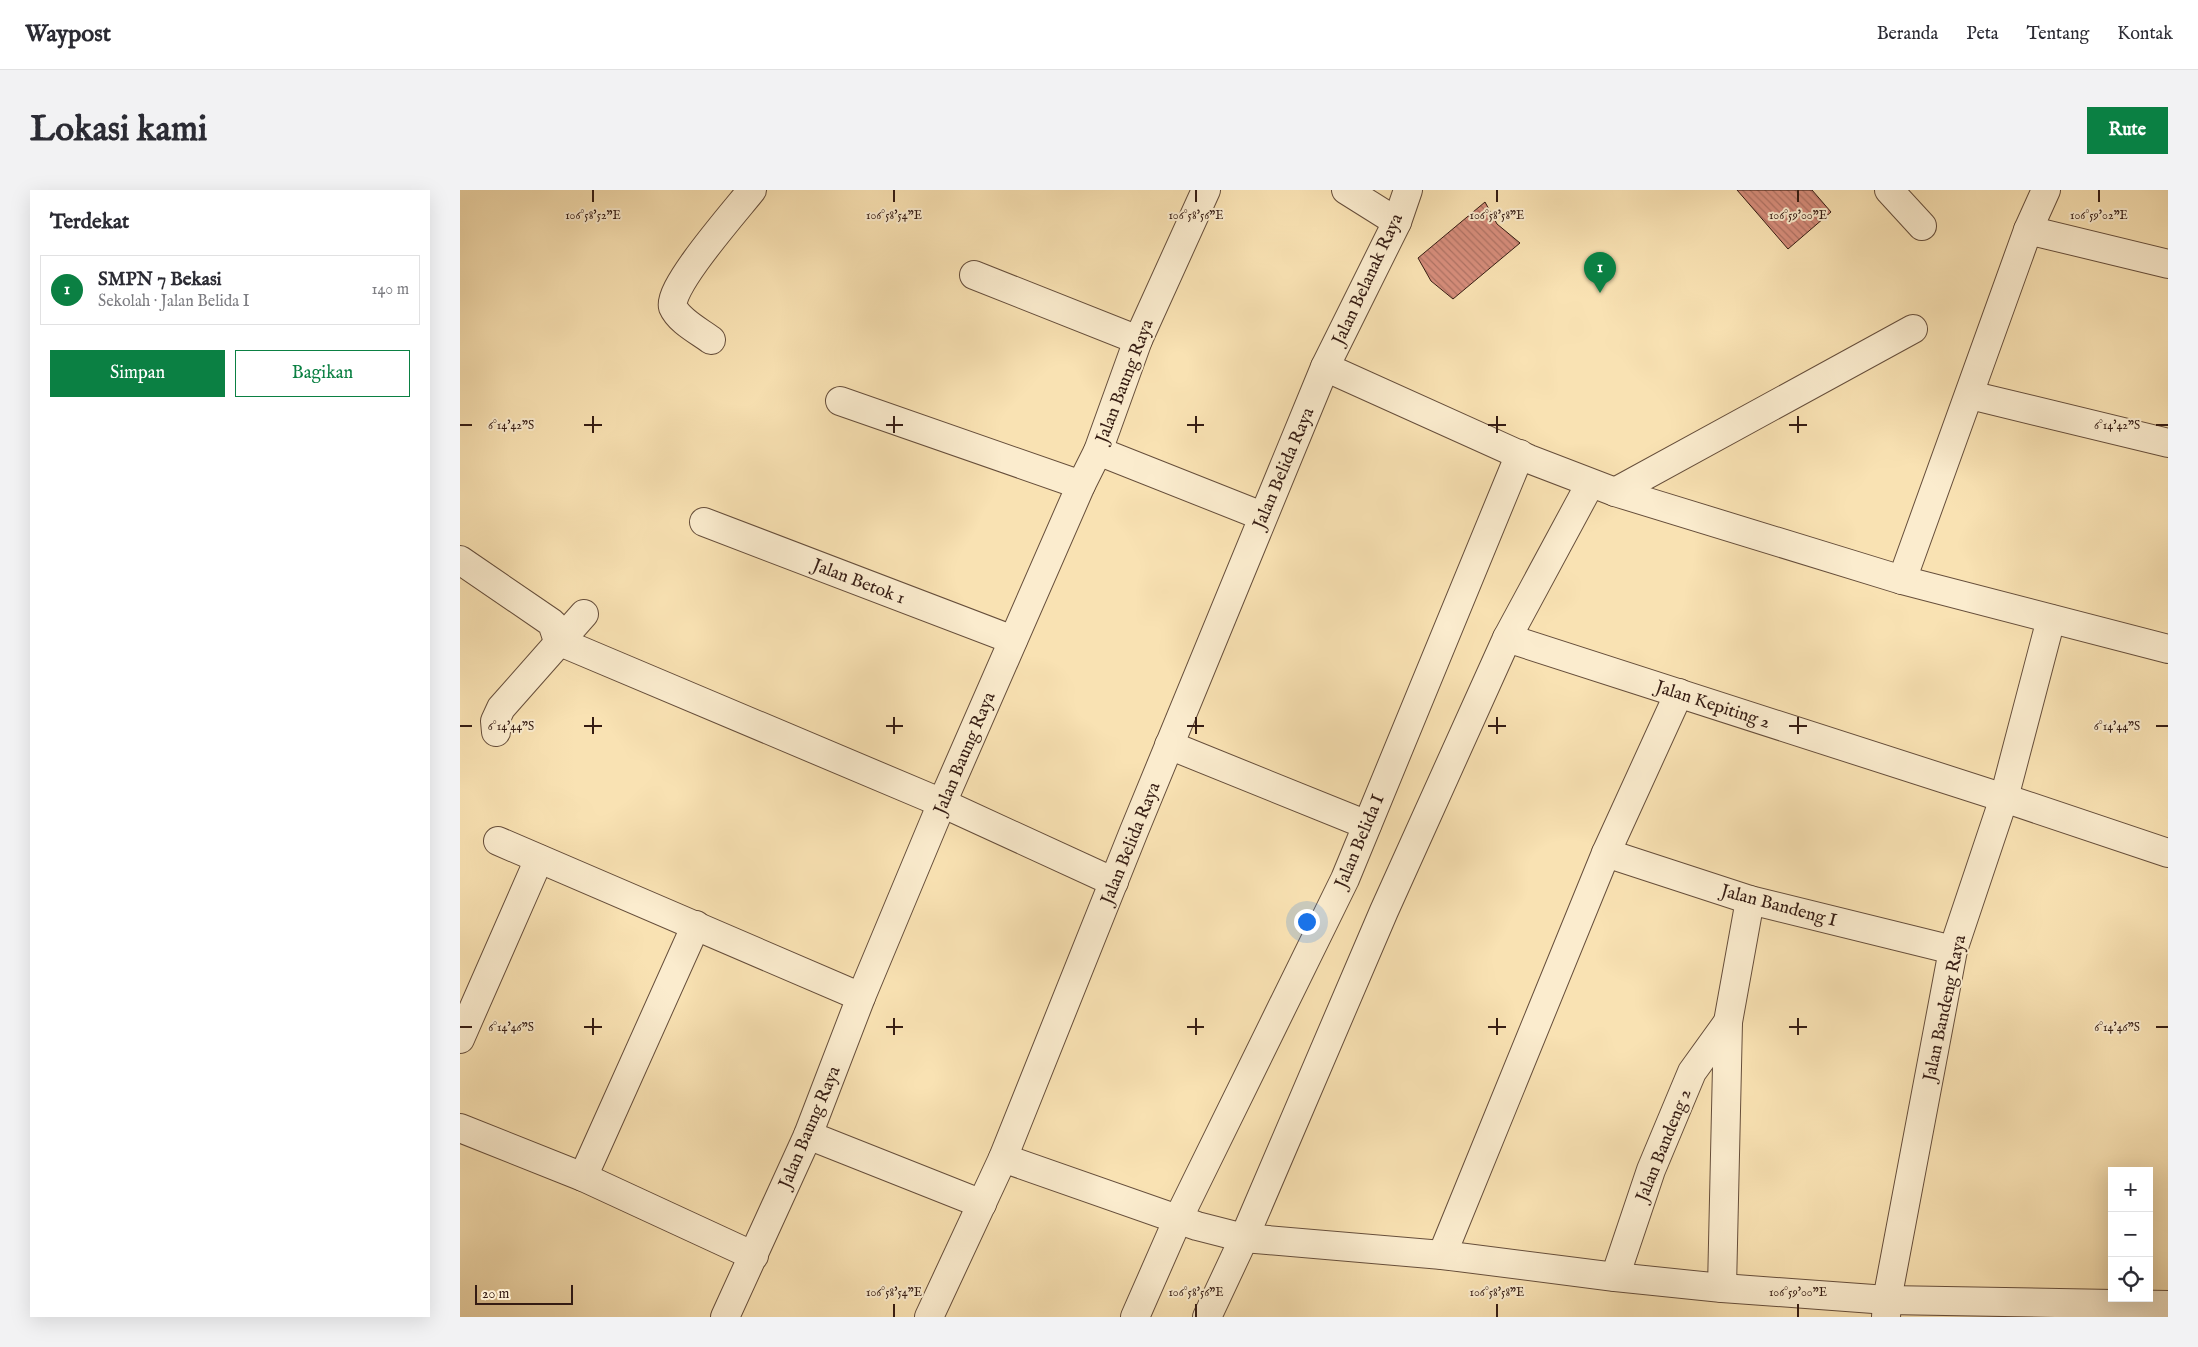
<!DOCTYPE html>
<html lang="id">
<meta charset="utf-8">
<style>
body{margin:0;font-family:"IM FELL English",serif;background:#f2f2f3;color:#2b2b33}
.controls{position:absolute;right:15px;bottom:15px;display:grid;overflow:hidden;border-radius:0px;box-shadow:0 5px 20px #0002}
.controls button{width:45px;height:45px;display:grid;place-items:center;padding:0;border:0;border-bottom:1px solid #e1e1e2;background:#fff;color:#2b2b33;font:25px sans-serif}
.scale{position:absolute;left:15px;bottom:12px;width:98px;box-sizing:border-box;padding-left:5px;border:2px solid #351c13;border-top:0;font-size:14px;line-height:18px;white-space:nowrap;color:#351c13;-webkit-text-stroke:4px #fbecce;paint-order:stroke}
.you{position:absolute;left:846px;top:731px;width:18px;height:18px;margin:-12px;border:4px solid #fff;border-radius:50%;background:#1a73e8;box-shadow:0 0 0 8px #1a73e833}
.badge{display:grid;place-items:center;width:32px;height:32px;border-radius:50%;background:#0b8043;color:#fff;font-size:16px;font-weight:700}
.pin{position:absolute;translate:-50% -41px;filter:drop-shadow(0 1px 2px #0008)}
.pin::after{content:'';position:absolute;top:26px;width:18px;height:15px;background:inherit;clip-path:polygon(0 0,100% 0,50% 100%)}
.list{margin:0;padding:0;list-style:none}
h2{display:flex;justify-content:space-between;align-items:center;height:65px;margin:0;padding:0 20px;font-size:21px}
h2 small{font-size:16px;font-weight:400;color:#7c7c81}
.list li{display:grid;grid-template-columns:32px 1fr auto;gap:15px;align-items:center;box-sizing:border-box;height:70px;margin:0 10px 10px;padding:0 10px;border:1px solid #e1e1e2;border-radius:0px}
.list b{display:block;font-size:19px;white-space:nowrap}
.list p{margin:0;font-size:16px;white-space:nowrap;color:#7c7c81}
.list em{font-size:16px;font-style:normal;color:#7c7c81}
.actions{display:flex;gap:10px;padding:15px 20px}
.actions a{flex:1;padding:11px 0;border:1px solid #0b8043;border-radius:0px;text-align:center;font-size:18px;color:#0b8043}
.actions .main{background:#0b8043;color:#fff}
.icon{flex:none;width:28px;height:28px;fill:none;stroke:currentColor;stroke-width:2;stroke-linecap:round;stroke-linejoin:round}
.map{position:relative;flex:none;width:1708px;height:1127px;overflow:hidden;border-radius:0px}
header{display:flex;align-items:center;gap:30px;box-sizing:border-box;height:70px;padding:0 25px;background:#fff;border-bottom:1px solid #e1e1e2}
header strong{font-size:24px}
nav{display:flex;gap:28px;margin-inline-start:auto;font-size:18px}
.intro{display:flex;align-items:center;justify-content:space-between;box-sizing:border-box;height:120px;padding:0 30px}
h1{margin:0;font-size:35px}
.button{padding:12px 22px;border-radius:0px;background:#0b8043;color:#fff;font-size:18px;font-weight:700}
main{display:flex;gap:30px;padding:0 30px}
aside{flex:1;background:#fff;border-radius:0px;box-shadow:0 5px 20px #0002}
.map>svg:first-child{display:block}
.building{fill:url(#building-back-hatch);stroke:#351c13}
.lines{fill:none;stroke-linecap:round;stroke-linejoin:round}
.minor-casing{stroke:#664e3b;stroke-width:30}
.minor{stroke:#fbecce;stroke-width:28}
.ticks{fill:none;stroke:#351c13;stroke-width:2}
.labels{text-anchor:middle;stroke-width:4;stroke-linejoin:round;paint-order:stroke}
.street-label{font-size:18px;fill:#351c13;stroke:#fbecce}
.ticks-label{font-size:12px;text-anchor:middle;fill:#351c13;stroke:#fbecce;stroke-width:4;stroke-linejoin:round;paint-order:stroke}
</style>
<header>
<strong>Waypost</strong>
<nav><a>Beranda</a><a>Peta</a><a>Tentang</a><a>Kontak</a></nav>
</header>
<div class="intro"><h1>Lokasi kami</h1><a class="button">Rute</a></div>
<main>
<aside>
<h2>Terdekat<small></small></h2>
<ul class="list">
<li><span class="badge">1</span><div><b>SMPN 7 Bekasi</b><p>Sekolah · Jalan Belida I</p></div><em>140 m</em></li>
</ul>
<div class="actions"><a class="main">Simpan</a><a>Bagikan</a></div>
</aside>
<div class="map">
<svg width="1708" height="1127" viewBox="0 0 1708 1127">
<defs>
<pattern id="building-back-hatch" width="6" height="6" patternUnits="userSpaceOnUse" patternTransform="scale(1.25)"><rect width="6" height="6" fill="#d68d7b"/><path d="M-1 5l2 2M0 0l6 6M5-1l2 2" fill="none" stroke="#ae7264"/></pattern>
</defs>
<rect width="100%" height="100%" fill="#f9e2b3"/>
<filter id="stains"><feTurbulence type="fractalNoise" baseFrequency=".004" numOctaves="4"/><feColorMatrix values="0 0 0 0 .2 0 0 0 0 .09 0 0 0 0 .02 0 0 0 .5 -.17"/></filter>
<radialGradient id="worn" r=".72"><stop offset=".6" stop-color="#630" stop-opacity="0"/><stop offset="1" stop-color="#630" stop-opacity=".3"/></radialGradient>
<g class="building">
<path d="M1277,0H1352L1371,22L1328,59Z"/>
<path d="M1025,12L1037,34L1060,53L993,109L971,91L958,68Z"/>
</g>
<g class="lines">
<defs>
<g id="minor">
<path d="M886,0L937,32"/>
<path d="M1429,0L1462,36"/>
<path d="M1568,40L1708,74"/>
<path d="M514,85L678,150"/>
<path d="M251,150C239,141 219,131 213,117C207,98 278,18 292,0"/>
<path d="M865,177L1069,269L1155,302L1442,390L1708,459"/>
<path d="M1510,205L1708,253"/>
<path d="M380,211L621,295"/>
<path d="M638,261L802,326"/>
<path d="M1155,302L1453,139"/>
<path d="M244,332L553,450"/>
<path d="M0,370L92,433L98,451L482,613L654,692"/>
<path d="M1442,390L1568,40L1586,0"/>
<path d="M1047,448L1544,608L1708,663"/>
<path d="M36,542L35,531L41,518L124,424"/>
<path d="M709,555L907,635"/>
<path d="M38,651L401,807"/>
<path d="M1146,663L1290,710L1493,760"/>
<path d="M0,849L79,669"/>
<path d="M0,938L123,987L294,1066"/>
<path d="M348,945L522,1014"/>
<path d="M543,968L737,1036L784,1048L982,1065L1155,1087L1262,1098L1427,1110L1708,1115"/>
<path d="M123,987L236,735"/>
<path d="M982,1065L1146,663L1219,503"/>
<path d="M1155,1087L1191,980L1232,882L1268,832"/>
<path d="M1262,1098L1268,832L1290,710"/>
<path d="M265,1127L348,945L401,807L482,613L621,295L638,261L678,150L746,0"/>
<path d="M469,1127L543,968L674,641L865,177L937,32L948,0"/>
<path d="M675,1127L718,1029L885,689L1060,264"/>
<path d="M747,1127L784,1048L924,721L1047,448L1130,294"/>
<path d="M1426,1127L1427,1110L1493,760L1544,608L1591,429"/>
</g>
</defs>
<use href="#minor" class="minor-casing"/>
<use href="#minor" class="minor"/>
</g>
<path class="ticks" d="M133,0V12M434,0V12M736,0V12M1037,0V12M1338,0V12M1639,0V12M133,226V243M434,226V243M736,226V243M1037,226V243M1338,226V243M0,235H12M124,235H142M426,235H443M727,235H744M1028,235H1046M1329,235H1347M1696,235H1708M133,527V544M434,527V544M736,527V544M1037,527V544M1338,527V544M0,536H12M124,536H142M426,536H443M727,536H744M1028,536H1046M1329,536H1347M1696,536H1708M133,828V845M434,828V845M736,828V845M1037,828V845M1338,828V845M0,837H12M124,837H142M426,837H443M727,837H744M1028,837H1046M1329,837H1347M1696,837H1708M434,1114V1127M736,1114V1127M1037,1114V1127M1338,1114V1127"/>
<g class="labels">
<g class="street-label">
<text transform="translate(907 89) rotate(-65)" y="6">Jalan Belanak Raya</text>
<text transform="translate(664 191) rotate(-69)" y="6">Jalan Baung Raya</text>
<text transform="translate(823 278) rotate(-67)" y="6">Jalan Belida Raya</text>
<text transform="translate(399 391) rotate(21)" y="6">Jalan Betok 1</text>
<text transform="translate(1253 514) rotate(18)" y="6">Jalan Kepiting 2</text>
<text transform="translate(504 563) rotate(-67)" y="6">Jalan Baung Raya</text>
<text transform="translate(899 651) rotate(-67)" y="6">Jalan Belida I</text>
<text transform="translate(670 653) rotate(-68)" y="6">Jalan Belida Raya</text>
<text transform="translate(1319 715) rotate(15)" y="6">Jalan Bandeng I</text>
<text transform="translate(1484 818) rotate(-78)" y="6">Jalan Bandeng Raya</text>
<text transform="translate(349 937) rotate(-67)" y="6">Jalan Baung Raya</text>
<text transform="translate(1203 955) rotate(-68)" y="6">Jalan Bandeng 2</text>
</g>
</g>
<g class="ticks-label">
<text x="133" y="29">106°58'52"E</text>
<text x="434" y="29">106°58'54"E</text>
<text x="736" y="29">106°58'56"E</text>
<text x="1037" y="29">106°58'58"E</text>
<text x="1338" y="29">106°59'00"E</text>
<text x="1639" y="29">106°59'02"E</text>
<text x="51" y="239">6°14'42"S</text>
<text x="1657" y="239">6°14'42"S</text>
<text x="51" y="540">6°14'44"S</text>
<text x="1657" y="540">6°14'44"S</text>
<text x="51" y="841">6°14'46"S</text>
<text x="1657" y="841">6°14'46"S</text>
<text x="434" y="1106">106°58'54"E</text>
<text x="736" y="1106">106°58'56"E</text>
<text x="1037" y="1106">106°58'58"E</text>
<text x="1338" y="1106">106°59'00"E</text>
</g>
<rect width="100%" height="100%" filter="url(#stains)"/>
<rect width="100%" height="100%" fill="url(#worn)"/>
</svg>
<div class="controls">
<button>+</button>
<button>−</button>
<button><svg class="icon" aria-label="locate" viewBox="0 0 24 24"><circle cx="12" cy="12" r="6"/><path d="M12 2v4M12 18v4M2 12h4M18 12h4"/></svg></button>
</div>
<div class="scale">20 m</div>
<div class="you"></div>
<div class="pin badge" style="left:1140px;top:103px">1</div>
</div>
</main>
